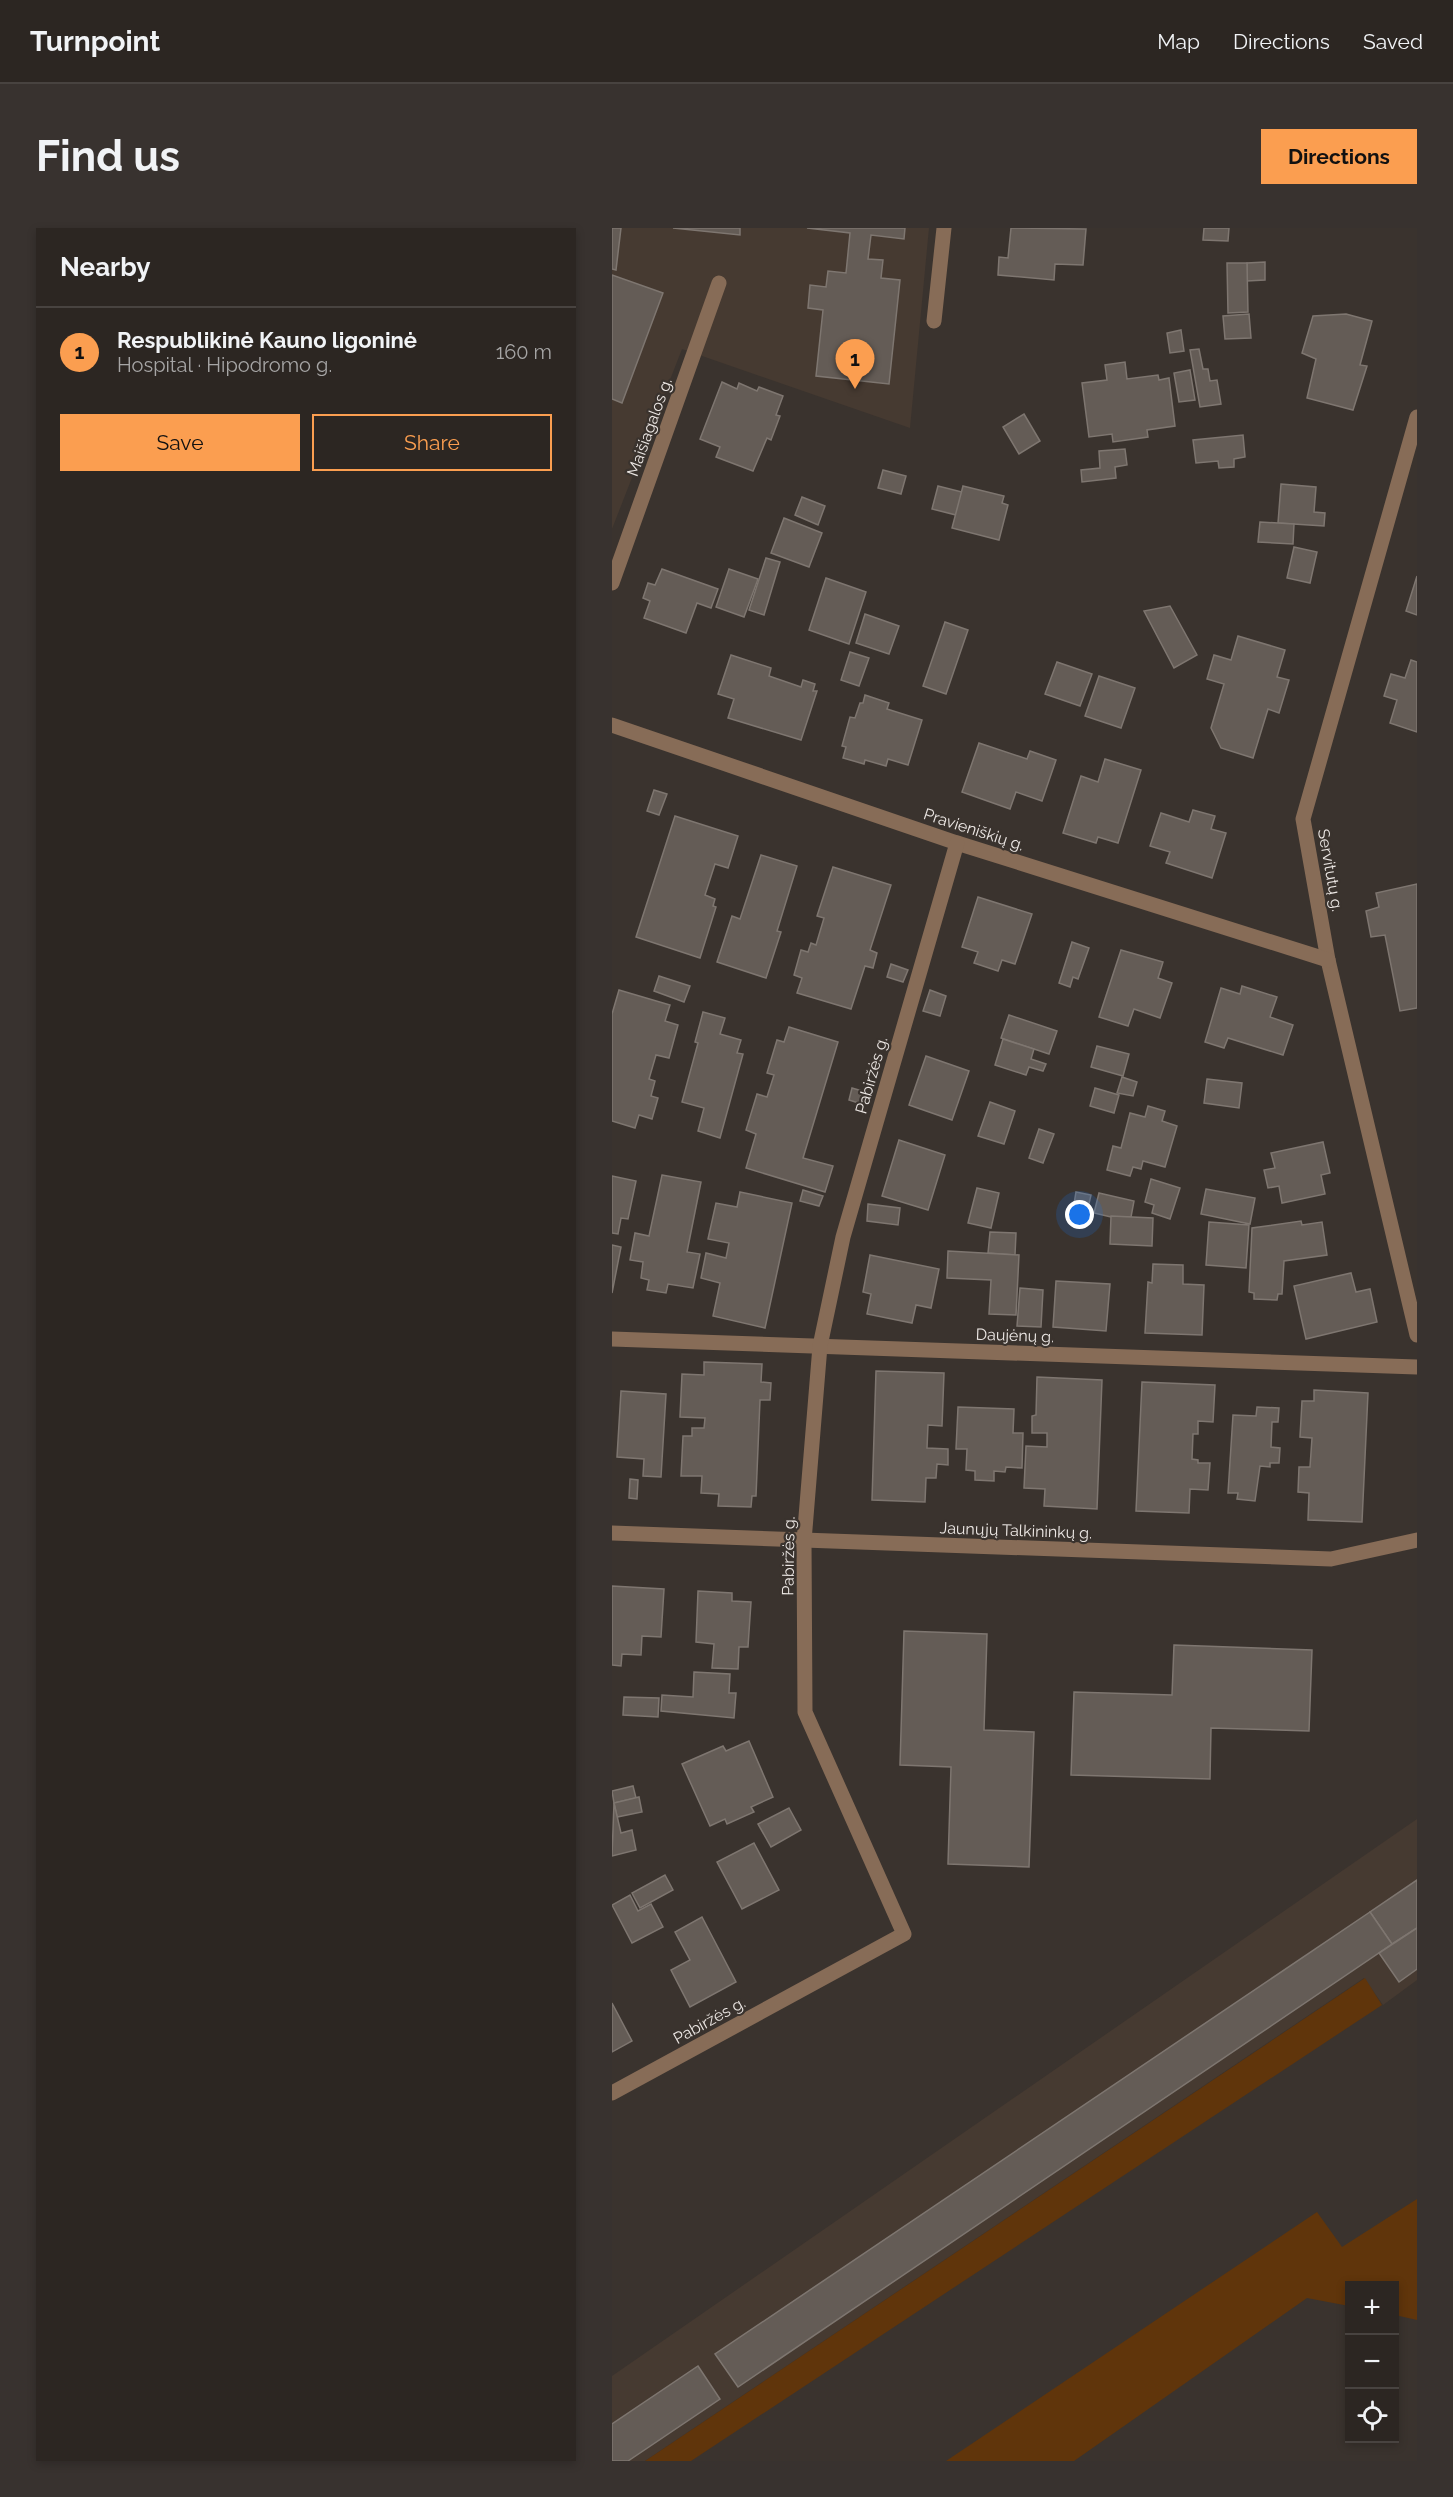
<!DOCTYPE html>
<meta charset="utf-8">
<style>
body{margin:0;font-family:Raleway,sans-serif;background:#38322f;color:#f1f3f6}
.controls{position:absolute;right:18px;bottom:18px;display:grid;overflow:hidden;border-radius:0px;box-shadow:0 3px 9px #0003}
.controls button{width:54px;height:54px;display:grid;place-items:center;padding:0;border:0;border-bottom:2px solid #484340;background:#2c2622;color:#f1f3f6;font:30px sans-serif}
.you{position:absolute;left:468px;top:987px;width:21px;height:21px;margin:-15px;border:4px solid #fff;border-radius:50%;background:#1a73e8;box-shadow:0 0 0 9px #1a73e833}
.badge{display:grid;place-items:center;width:39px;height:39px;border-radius:50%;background:#fb9e50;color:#111;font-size:20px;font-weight:700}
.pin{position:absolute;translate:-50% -50px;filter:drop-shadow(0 2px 3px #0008)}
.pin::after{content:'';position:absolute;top:32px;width:21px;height:18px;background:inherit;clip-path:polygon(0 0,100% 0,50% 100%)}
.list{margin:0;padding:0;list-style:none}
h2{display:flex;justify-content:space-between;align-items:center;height:78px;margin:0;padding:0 24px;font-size:26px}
h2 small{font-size:20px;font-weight:400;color:#a6a5a5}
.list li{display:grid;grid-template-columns:39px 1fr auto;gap:18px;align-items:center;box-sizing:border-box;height:90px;padding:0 24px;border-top:2px solid #484340}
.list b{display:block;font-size:22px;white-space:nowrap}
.list p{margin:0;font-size:20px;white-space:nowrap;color:#a6a5a5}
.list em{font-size:20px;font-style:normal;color:#a6a5a5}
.actions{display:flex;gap:12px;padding:18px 24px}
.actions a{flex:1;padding:14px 0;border:2px solid #fb9e50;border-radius:0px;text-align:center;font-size:21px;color:#fb9e50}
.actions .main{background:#fb9e50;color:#111}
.icon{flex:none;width:33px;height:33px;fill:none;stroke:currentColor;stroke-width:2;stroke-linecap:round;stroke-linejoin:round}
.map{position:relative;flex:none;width:805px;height:2233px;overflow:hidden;border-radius:0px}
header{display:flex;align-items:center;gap:36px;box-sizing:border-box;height:84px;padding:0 30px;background:#2c2622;border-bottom:2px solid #484340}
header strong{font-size:28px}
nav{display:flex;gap:33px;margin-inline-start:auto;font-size:21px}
.intro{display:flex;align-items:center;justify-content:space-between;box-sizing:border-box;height:144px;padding:0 36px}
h1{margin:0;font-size:42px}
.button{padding:15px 27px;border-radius:0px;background:#fb9e50;color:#111;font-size:21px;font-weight:700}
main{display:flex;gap:36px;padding:0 36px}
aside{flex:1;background:#2c2622;border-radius:0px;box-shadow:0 3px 9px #0003}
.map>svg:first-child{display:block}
.built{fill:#463a31}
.green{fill:#60350b}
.building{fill:#645c56;stroke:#7e7670;stroke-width:1.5}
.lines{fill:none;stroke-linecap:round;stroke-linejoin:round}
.street{stroke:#876c57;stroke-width:15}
.labels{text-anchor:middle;stroke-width:4.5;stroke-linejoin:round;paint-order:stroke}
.street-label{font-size:16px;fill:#ede8e5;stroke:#3a332e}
</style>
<header>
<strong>Turnpoint</strong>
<nav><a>Map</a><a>Directions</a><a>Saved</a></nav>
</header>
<div class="intro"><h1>Find us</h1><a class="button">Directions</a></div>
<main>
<aside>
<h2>Nearby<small></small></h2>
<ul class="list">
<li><span class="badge">1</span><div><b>Respublikinė Kauno ligoninė</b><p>Hospital · Hipodromo g.</p></div><em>160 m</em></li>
</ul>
<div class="actions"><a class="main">Save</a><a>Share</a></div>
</aside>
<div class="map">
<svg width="805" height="2233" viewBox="0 0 805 2233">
<rect width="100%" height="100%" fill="#3a332e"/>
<g class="built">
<path d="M0,0H317L298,200L70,121L0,301Z"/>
<path d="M805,1591V1752L771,1777L752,1750L33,2233H0V2148Z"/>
</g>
<g class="green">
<path d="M753,1750L770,1777L79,2233H33Z"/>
<path d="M805,1971V2092L783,2087L782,2058H738L737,2078L695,2070L462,2233H334L705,1984L730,2019Z"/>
</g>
<g class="building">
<path d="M0,0H9L4,42L0,41Z"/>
<path d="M61,0H128V7Z"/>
<path d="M195,0H293L292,11L259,7L256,31L271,32L269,50L288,52L277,156L204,148L211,82L196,80L198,57L214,59L216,43L234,45L238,5Z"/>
<path d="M399,0L474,1L471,37L443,36L442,52L386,47L387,29L396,30Z"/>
<path d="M592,0H617L616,13L591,12Z"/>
<path d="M653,34V52L635,53V35Z"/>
<path d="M615,35H635L636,84L616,85Z"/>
<path d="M0,47L51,65L10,175L0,171Z"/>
<path d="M637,86L639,110L613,111L611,88Z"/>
<path d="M734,86L760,93L748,137L755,138L741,182L695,170L704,131L690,125L701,88Z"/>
<path d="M569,102L572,123L558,125L555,105Z"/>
<path d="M587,121L591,141H596L598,153L605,152L609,176L588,179L578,122Z"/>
<path d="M513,134L515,151L546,147L547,152L557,150L563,198L535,202L536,209L501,214L500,206L477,209L470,155L495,152L493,137Z"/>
<path d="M578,142L583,172L567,174L562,145Z"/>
<path d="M110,154L125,161L127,155L145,163L147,159L171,168L164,187L168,188L159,212L155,210L141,243L104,229L108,219L88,211Z"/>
<path d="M412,186L428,213L407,226L391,199Z"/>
<path d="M631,207L633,229L622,231V239L607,240L606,233L584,235L581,212Z"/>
<path d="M513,221L515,237L503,239L504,250L470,254L469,242L488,240L487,223Z"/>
<path d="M271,242L294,248L289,266L266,260Z"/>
<path d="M669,256L704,259L702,284L713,285L712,298L666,295Z"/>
<path d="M326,258L350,264L344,287L320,281Z"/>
<path d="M351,258L392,268L390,275L396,277L387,312L340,300Z"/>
<path d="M190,269L213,278L206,297L183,287Z"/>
<path d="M172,290L210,305L197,339L159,325Z"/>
<path d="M648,294L682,296L681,316L646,314Z"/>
<path d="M682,319L705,324L698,355L675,350Z"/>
<path d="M154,330L168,334L152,387L137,382Z"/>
<path d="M50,341L106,361L99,380L85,375L74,405L32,390L38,373L31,370L36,355L43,357Z"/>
<path d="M117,341L146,351L132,389L104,379Z"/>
<path d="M805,348V387L794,383Z"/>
<path d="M214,350L254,364L237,416L197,402Z"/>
<path d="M558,378L585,427L562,440L532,383Z"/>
<path d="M253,386L287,398L277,426L244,415Z"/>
<path d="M333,394L356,402L334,466L311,458Z"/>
<path d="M626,408L673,422L665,449L677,452L667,485L656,481L641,530L609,520L599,500L612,456L595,451L602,427L619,432Z"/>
<path d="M238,424L257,430L247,458L229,452Z"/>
<path d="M119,427L159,440L157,448L189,459L191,452L203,456L201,463H205L189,512L116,490L122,471L106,466Z"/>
<path d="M799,432L805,434V504L778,495L785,472L772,468L779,446L793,450Z"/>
<path d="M445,434L480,446L468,478L433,466Z"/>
<path d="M487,448L523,460L509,500L473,488Z"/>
<path d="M253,467L277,475L275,481L310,492L296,537L276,531L274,538L253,532L252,536L231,530L234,519L230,518L238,489L243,490L248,475H251Z"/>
<path d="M367,515L415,531L418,523L444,532L430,573L404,564L398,581L350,564Z"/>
<path d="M493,531L529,542L506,615L486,609L484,615L451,605L469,548L486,554Z"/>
<path d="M42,562L55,566L47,587L35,583Z"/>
<path d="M581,582L603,588L599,601L614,605L600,650L554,635L558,624L538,618L549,585L577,594Z"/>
<path d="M63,588L126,608L116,640L103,636L93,667L103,671L101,678L104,679L88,730L24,709Z"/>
<path d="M149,627L185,638L165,703L169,704L154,750L105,734L120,688L128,691Z"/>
<path d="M221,639L279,657L258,722L265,725L261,740L253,738L239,781L185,765L190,750L182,747L189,722L196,724L199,715L204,717L212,690L205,688Z"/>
<path d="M805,656V780L788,783L773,707L759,709L754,683L767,679L764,665Z"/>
<path d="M366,669L420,686L403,736L390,732L386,743L362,735L366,724L350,719Z"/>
<path d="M460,714L477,720L466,751L461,749L458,759L447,755Z"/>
<path d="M509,722L551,734L546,750L560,755L548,790L522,781L516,798L487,789Z"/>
<path d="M279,736L296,742L291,754L275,749Z"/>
<path d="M47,748L78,758L72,774L42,763Z"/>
<path d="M630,758L665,769L658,789L681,797L671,827L616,810L612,820L593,814L609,760L628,766Z"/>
<path d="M7,762L58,777L53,793L66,797L57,830L44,827L37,851L43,853L39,868L46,870L40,891L27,887L23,900L0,893V786Z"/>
<path d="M318,762L334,768L328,788L311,783Z"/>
<path d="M91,784L113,790L108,806L129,812L125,825L131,826L108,910L86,903L92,880L70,874L86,815L83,814Z"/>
<path d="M397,787L445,803L437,826L389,810Z"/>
<path d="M177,799L226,814L191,930L221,938L213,964L134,940L144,906L134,902L145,866L155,869L162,847L155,845L165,812L172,814Z"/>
<path d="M391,811L422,821L419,831L434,836L431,843L417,839L414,847L383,837Z"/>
<path d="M485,818L517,826L511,848L479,839Z"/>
<path d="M314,828L357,843L340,892L297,877Z"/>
<path d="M510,849L525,854L521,868L505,865Z"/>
<path d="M595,851L630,855L627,880L592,875Z"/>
<path d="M240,860L257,865L253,877L237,872Z"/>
<path d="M483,860L507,867L502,885L478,878Z"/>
<path d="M378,874L403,883L392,916L366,908Z"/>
<path d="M536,878L553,883L550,893L565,898L553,939L531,933L529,941L521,939L518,948L495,942L501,918L509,920L518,885L533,889Z"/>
<path d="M427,901L442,906L431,935L417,930Z"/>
<path d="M287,912L333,927L316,982L270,968Z"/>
<path d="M711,914L718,945L709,947L713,966L670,975L667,958L656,960L652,942L663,940L659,925Z"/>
<path d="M50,947L89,954L75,1024L88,1026L81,1060L56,1056L54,1065L35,1062L37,1052L29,1050L31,1034L18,1032L23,1005L37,1008Z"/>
<path d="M0,948L24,953L16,991L9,990L6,1006L0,1005Z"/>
<path d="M539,951L568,960L558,991L540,985L542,977L533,974Z"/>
<path d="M365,960L387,965L379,1000L356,995Z"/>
<path d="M594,961L643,970L638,996L589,986Z"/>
<path d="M191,962L211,968L207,978L188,973Z"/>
<path d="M128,964L180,975L153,1100L101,1088L108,1055L89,1050L94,1025L114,1030L117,1015L96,1011L104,975L125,979Z"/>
<path d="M464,964L479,967L475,984L461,982Z"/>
<path d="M487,965L522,973L519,989H499L482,985Z"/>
<path d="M256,976L288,980L286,997L255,993Z"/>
<path d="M499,988L541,990L540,1018L498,1016Z"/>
<path d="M689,993L690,997L710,994L715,1027L672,1033L670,1066H666L665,1072L642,1071V1065L637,1064L640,1000Z"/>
<path d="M597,994L637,997L634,1040L594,1037Z"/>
<path d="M378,1004L404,1005L403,1027L376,1025Z"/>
<path d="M0,1017L9,1019L0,1065Z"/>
<path d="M336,1023L407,1027L404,1087L377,1086L379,1052L335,1050Z"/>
<path d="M258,1027L327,1041L319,1080L304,1077L300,1095L255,1086L259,1066L251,1064Z"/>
<path d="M541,1036L571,1037V1056L592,1057L590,1107L533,1105L536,1054L540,1055Z"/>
<path d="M739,1045L744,1064L758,1061L765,1094L694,1111L682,1058Z"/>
<path d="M444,1053L498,1056L494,1103L441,1099Z"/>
<path d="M408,1060L431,1062L429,1099L405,1098Z"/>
<path d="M92,1134L150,1136L149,1154L159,1155L158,1172H148L144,1268H140L139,1279L106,1278L107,1266L89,1265L90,1248H69L71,1208H80V1200H92L93,1190L68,1189L70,1146L92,1147Z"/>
<path d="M264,1143L332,1145L330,1198L316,1197L315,1220L336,1221V1237L325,1236L324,1250H314L313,1274L260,1272Z"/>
<path d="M425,1149L490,1152L485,1281L432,1278L433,1261L412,1260L414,1218L435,1219V1205H420V1188L424,1187Z"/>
<path d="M530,1154L603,1157L601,1194L586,1193V1206H581L580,1231L586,1232V1235H598L596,1262L578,1261L577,1285L524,1283Z"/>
<path d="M702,1162L756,1165L750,1294L696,1292L697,1265L686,1264L687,1239H698L700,1210L688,1209L690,1173H702Z"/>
<path d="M9,1163L54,1166L49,1249L31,1248L32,1231L5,1229Z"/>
<path d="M346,1179L402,1181L401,1205H411L410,1240L394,1239L393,1244L382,1243V1253L363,1252V1243L354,1242L355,1221H344Z"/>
<path d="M645,1179L667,1180L666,1194H660L659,1219L668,1220L667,1235H658V1239L648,1238L643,1273L625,1271L626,1265H616L621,1187L644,1188Z"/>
<path d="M18,1251L26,1252L25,1271L17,1270Z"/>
<path d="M0,1358L52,1361L49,1409L30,1408L29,1427L10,1426L9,1438L0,1437Z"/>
<path d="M86,1363L120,1365V1373L139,1374L136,1419H127L126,1441L100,1440L102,1416L84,1414Z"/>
<path d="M292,1403L375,1406L372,1502L422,1504L417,1639L336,1636L339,1539L288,1537Z"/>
<path d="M562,1417L700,1422L697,1503L599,1500L598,1551L459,1547L462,1464L560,1467Z"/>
<path d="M82,1444L118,1446L117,1465H124L122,1490L49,1483L50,1467L81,1469Z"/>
<path d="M12,1469L47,1470L46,1489L11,1487Z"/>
<path d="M137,1513L161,1569L139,1579L142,1584L115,1596L113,1591L98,1598L70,1536L111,1518L114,1523Z"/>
<path d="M21,1558L24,1570L2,1575L0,1563Z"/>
<path d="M27,1569L30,1584L5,1589L2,1575Z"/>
<path d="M2,1575L9,1605L20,1602L24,1622L0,1628Z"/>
<path d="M177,1580L189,1602L159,1619L146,1596Z"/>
<path d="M142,1615L167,1662L130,1681L105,1634Z"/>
<path d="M53,1647L61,1662L28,1680L20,1665Z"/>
<path d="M805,1652V1700L780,1716L758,1684Z"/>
<path d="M18,1667L26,1683L39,1676L51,1699L20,1715L0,1677Z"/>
<path d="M758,1684L780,1716L126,2159L103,2126Z"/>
<path d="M90,1689L124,1754L78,1779L59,1742L78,1732L63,1704Z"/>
<path d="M805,1700V1741L787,1754L767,1725Z"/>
<path d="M0,1775L20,1813L0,1824Z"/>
<path d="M86,2138L108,2171L16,2233H0V2196Z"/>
</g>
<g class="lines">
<g class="street">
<path d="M322,93L332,0"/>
<path d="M805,189L691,591L716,732L805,1107"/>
<path d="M0,355L107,55"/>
<path d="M0,497L345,615L716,732"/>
<path d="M0,1111L805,1139"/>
<path d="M0,1305L719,1331L805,1312"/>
<path d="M0,1865L292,1706L193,1484L192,1313L208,1118L231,1009L345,615"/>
</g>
</g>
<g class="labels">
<g class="street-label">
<text transform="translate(37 199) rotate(-70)" y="6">Maišiagalos g.</text>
<text transform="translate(362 601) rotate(18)" y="6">Pravieniškių g.</text>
<text transform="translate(719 642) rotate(80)" y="6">Servitutų g.</text>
<text transform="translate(259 847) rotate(-74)" y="6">Pabiržės g.</text>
<text transform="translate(403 1107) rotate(2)" y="6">Daujėnų g.</text>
<text transform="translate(404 1302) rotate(2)" y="6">Jaunųjų Talkininkų g.</text>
<text transform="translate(176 1328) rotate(-89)" y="6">Pabiržės g.</text>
<text transform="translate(97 1792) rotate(-29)" y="6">Pabiržės g.</text>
</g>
</g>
</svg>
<div class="controls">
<button>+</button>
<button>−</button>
<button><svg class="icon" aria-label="locate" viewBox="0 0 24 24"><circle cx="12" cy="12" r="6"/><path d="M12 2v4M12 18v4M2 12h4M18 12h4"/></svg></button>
</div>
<div class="you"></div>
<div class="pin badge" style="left:243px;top:161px">1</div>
</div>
</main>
